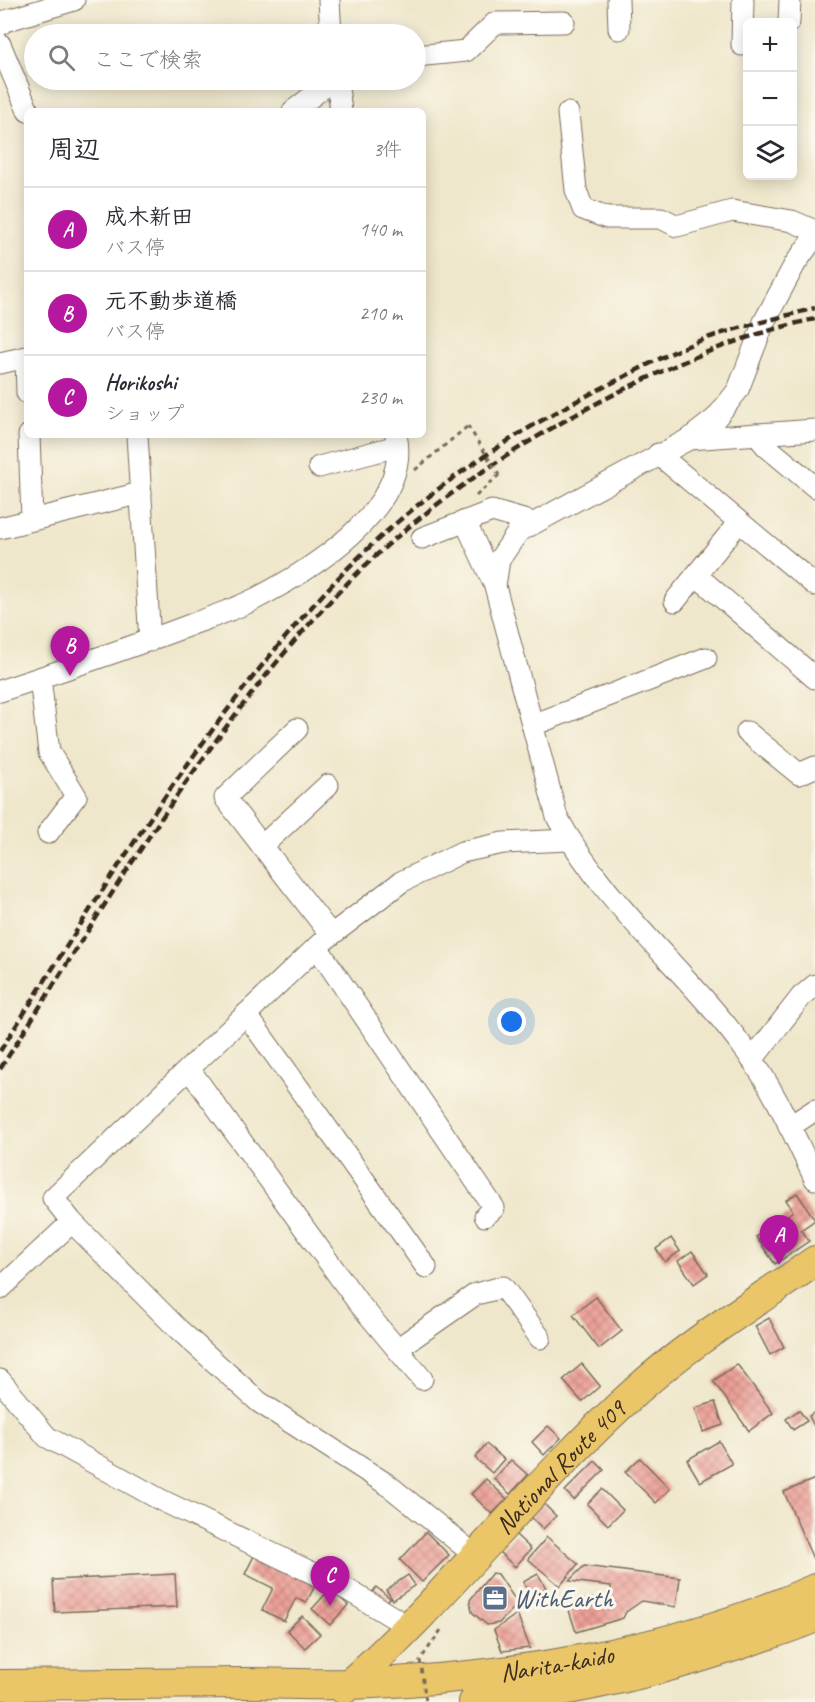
<!DOCTYPE html>
<html lang="ja">
<meta charset="utf-8">
<style>
body{margin:0;font-family:Caveat,"Klee One",sans-serif;background:#f7f7f7;color:#2b2b33}
.controls{position:absolute;right:18px;top:18px;display:grid;overflow:hidden;border-radius:9px;box-shadow:0 3px 15px #0003}
.controls button{width:54px;height:54px;display:grid;place-items:center;padding:0;border:0;border-bottom:2px solid #e1e1e2;background:#fff;color:#2b2b33;font:30px sans-serif}
.you{position:absolute;left:512px;top:1022px;width:21px;height:21px;margin:-15px;border:4px solid #fff;border-radius:50%;background:#1a73e8;box-shadow:0 0 0 9px #1a73e833}
.badge{display:grid;place-items:center;width:39px;height:39px;border-radius:50%;background:#b5179e;color:#fff;font-size:20px;font-weight:700}
.pin{position:absolute;translate:-50% -50px;filter:drop-shadow(0 2px 3px #0008)}
.pin::after{content:'';position:absolute;top:32px;width:21px;height:18px;background:inherit;clip-path:polygon(0 0,100% 0,50% 100%)}
.list{margin:0;padding:0;list-style:none}
h2{display:flex;justify-content:space-between;align-items:center;height:78px;margin:0;padding:0 24px;font-size:26px}
h2 small{font-size:20px;font-weight:400;color:#7c7c81}
.list li{display:grid;grid-template-columns:39px 1fr auto;gap:18px;align-items:center;box-sizing:border-box;height:84px;padding:0 24px;border-top:2px solid #e1e1e2}
.list b{display:block;font-size:22px;white-space:nowrap}
.list p{margin:0;font-size:20px;white-space:nowrap;color:#7c7c81}
.list em{font-size:20px;font-style:normal;color:#7c7c81}
.icon{flex:none;width:33px;height:33px;fill:none;stroke:currentColor;stroke-width:2;stroke-linecap:round;stroke-linejoin:round}
.map{position:relative;flex:none;width:815px;height:1702px;overflow:hidden}
.search{position:absolute;background:#fff;box-shadow:0 3px 15px #0003;left:24px;top:24px;width:402px;height:66px;display:flex;align-items:center;gap:15px;box-sizing:border-box;padding:0 21px;border-radius:33px;color:#7c7c81;font-size:22px}
.panel{position:absolute;background:#fff;box-shadow:0 3px 15px #0003;left:24px;top:108px;width:402px;height:330px;border-radius:9px}
.map>svg:first-child{display:block}
.building{fill:url(#building-cross-hatch)}
.lines{fill:none;stroke-linecap:round;stroke-linejoin:round}
.minor-casing{stroke:#7a6c5b;stroke-width:23}
.highway-casing{stroke:#7a6c5b;stroke-width:32}
.path{stroke:#7a6c5b;stroke-width:3;stroke-dasharray:4.5 4.5;stroke-linecap:butt}
.minor{stroke:#fff;stroke-width:21}
.highway{stroke:#eac669;stroke-width:30}
.rail{stroke:#3b2a1e;stroke-width:4.5;stroke-dasharray:9 4.5;stroke-linecap:butt}
.path-bridge{stroke:#7a6c5b;stroke-width:3;stroke-dasharray:4.5 4.5;stroke-linecap:butt}
.labels{text-anchor:middle;stroke-width:6;stroke-linejoin:round;paint-order:stroke}
.street-label{font-size:26px;fill:#3b2a1e;stroke:#fbf7ec}
.service-label{font-size:26px;fill:#4e5e75;stroke:#fbf7ec;text-anchor:start}
</style>
<div class="map">
<svg width="815" height="1702" viewBox="0 0 815 1702">
<defs>
<pattern id="building-cross-hatch" width="8" height="8" patternUnits="userSpaceOnUse" patternTransform="scale(1.5)"><rect width="8" height="8" fill="#ec9b93"/><path d="M0 0l8 8M0 8l8-8" fill="none" stroke="#c07f77"/></pattern>
</defs>
<rect width="100%" height="100%" fill="#fbf7ec"/>
<filter id="ink" filterUnits="userSpaceOnUse"><feTurbulence type="fractalNoise" baseFrequency=".0167" numOctaves="2"/><feDisplacementMap in="SourceGraphic" scale="12" xChannelSelector="R" yChannelSelector="G"/><feConvolveMatrix kernelMatrix="1 2 1 2 8 2 1 2 1" color-interpolation-filters="sRGB"/></filter>
<filter id="wash" filterUnits="userSpaceOnUse"><feTurbulence type="fractalNoise" baseFrequency=".008" numOctaves="4" result="noise"/><feDisplacementMap in="SourceGraphic" scale="24" xChannelSelector="R" yChannelSelector="G"/><feGaussianBlur stdDeviation="1.35" result="paint"/><feColorMatrix in="noise" values="0 0 0 0 0 0 0 0 0 0 0 0 0 0 0 0 0 1.4 0 .05"/><feComposite in="paint" operator="in"/></filter>
<g filter="url(#wash)">
<rect width="100%" height="100%" fill="#efe7cb"/>
<g id="blocks">
<g class="building">
<path d="M797,1193L815,1220L801,1230L809,1241L775,1264L756,1237L793,1211L786,1200Z"/>
<path d="M671,1238L680,1251L665,1262L656,1249Z"/>
<path d="M692,1251L708,1274L694,1284L678,1261Z"/>
<path d="M596,1297L622,1331L599,1349L573,1315Z"/>
<path d="M769,1318L784,1347L770,1355L755,1326Z"/>
<path d="M582,1364L600,1386L582,1402L563,1380Z"/>
<path d="M737,1364L773,1413L749,1431L713,1381Z"/>
<path d="M715,1402L723,1425L703,1432L695,1408Z"/>
<path d="M799,1410L807,1421L793,1430L786,1419Z"/>
<path d="M815,1412V1428L809,1416Z"/>
<path d="M548,1426L561,1438L544,1455L532,1442Z"/>
<path d="M719,1441L732,1464L700,1482L687,1460Z"/>
<path d="M486,1444L504,1459L492,1473L475,1458Z"/>
<path d="M640,1458L670,1489L656,1503L625,1472Z"/>
<path d="M511,1460L528,1475L510,1494L494,1479Z"/>
<path d="M595,1461L604,1470L574,1500L565,1491Z"/>
<path d="M486,1479L507,1499L492,1514L471,1494Z"/>
<path d="M815,1479V1558L813,1559L784,1492Z"/>
<path d="M602,1489L623,1510L608,1525L587,1504Z"/>
<path d="M542,1502L556,1516L543,1529L529,1515Z"/>
<path d="M426,1532L449,1555L422,1582L400,1560Z"/>
<path d="M515,1534L531,1549L515,1567L499,1552Z"/>
<path d="M547,1537L578,1564L560,1586L528,1559Z"/>
<path d="M256,1552L317,1582L306,1603L296,1598L284,1621L262,1610L273,1588L245,1574Z"/>
<path d="M584,1566L680,1578L676,1607L642,1601L626,1612L623,1618L576,1632L567,1604L611,1595V1586L569,1581Z"/>
<path d="M492,1573L498,1574L518,1604L499,1623L487,1625L472,1612L470,1600Z"/>
<path d="M175,1574L177,1607L55,1612L53,1580Z"/>
<path d="M538,1574L546,1588L531,1597L523,1582Z"/>
<path d="M408,1575L415,1585L393,1600L386,1590Z"/>
<path d="M376,1587L390,1598L382,1608L369,1597Z"/>
<path d="M330,1589L348,1605L330,1625L312,1609Z"/>
<path d="M517,1614L530,1648L502,1651L494,1630Z"/>
<path d="M302,1616L320,1634L305,1648L287,1630Z"/>
</g>
</g>
</g>
<g filter="url(#ink)">
<use href="#blocks" fill-opacity="0" stroke="#7a6c5b" stroke-width="1.5"/>
<g class="lines">
<defs>
<g id="minor">
<path d="M329,0L331,34"/>
<path d="M618,0L619,29"/>
<path d="M789,22L790,0"/>
<path d="M0,25L5,21L74,0"/>
<path d="M0,44L28,111"/>
<path d="M742,45L743,0"/>
<path d="M416,56L466,51L495,23L564,22"/>
<path d="M337,80L341,111"/>
<path d="M293,111L333,80"/>
<path d="M568,113L576,190L583,209L607,218H661L677,226L732,211L792,221L815,231"/>
<path d="M815,236L795,264L764,322L738,390L716,418L689,439L518,532L499,560L495,586L557,817C605,906 687,970 746,1051C775,1090 794,1136 815,1179"/>
<path d="M26,357L27,393"/>
<path d="M0,363L27,357"/>
<path d="M756,434L767,447L815,487"/>
<path d="M29,435L32,519"/>
<path d="M137,435L150,641"/>
<path d="M689,439L815,430"/>
<path d="M658,454L815,585"/>
<path d="M319,467L397,446"/>
<path d="M465,521L495,586"/>
<path d="M739,522L696,575L815,678"/>
<path d="M0,528L141,493"/>
<path d="M422,538L492,511L534,523"/>
<path d="M675,601L696,575"/>
<path d="M40,678L49,752L76,796L48,833"/>
<path d="M0,691C63,670 127,649 190,625C211,617 233,610 253,600C308,572 413,508 396,435"/>
<path d="M533,725L706,658"/>
<path d="M297,729L225,798L331,935"/>
<path d="M747,732L799,774L815,767"/>
<path d="M262,846L328,785"/>
<path d="M317,947L494,1208L485,1216"/>
<path d="M246,1014L426,1267"/>
<path d="M752,1060L801,997L815,985"/>
<path d="M189,1069L357,1301L422,1379"/>
<path d="M789,1127L815,1110"/>
<path d="M0,1289L72,1222"/>
<path d="M397,1349L476,1294L503,1287L540,1338"/>
<path d="M0,1380L47,1437L161,1500L348,1590L409,1627"/>
<path d="M476,1556L388,1485L259,1402L178,1329L72,1222L53,1198L322,942L401,882L462,852L503,843L569,840"/>
</g>
<g id="highway">
<path id="s1" d="M0,1685C82,1685 164,1684 245,1683C280,1683 315,1685 350,1684C504,1679 674,1653 815,1589"/>
<path id="s2" d="M344,1689C448,1597 532,1484 636,1391C690,1342 755,1303 815,1261"/>
<path d="M474,1702C569,1693 656,1673 746,1642C769,1634 793,1627 815,1617"/>
</g>
</defs>
<use href="#minor" class="minor-casing"/>
<use href="#highway" class="highway-casing"/>
<g class="path">
<path d="M415,470L468,426"/>
<path d="M476,496L499,475"/>
<path d="M423,1656L441,1630"/>
</g>
<use href="#minor" class="minor"/>
<use href="#highway" class="highway"/>
<g class="rail">
<path d="M0,1051C102,892 199,729 327,590C404,506 500,439 602,388C638,370 677,348 716,335C748,325 782,317 815,308"/>
<path d="M0,1069C104,908 202,738 334,597C410,516 504,452 601,401C669,366 740,335 815,319"/>
</g>
<g class="path-bridge">
<path d="M468,426L499,475"/>
<path d="M420,1660L426,1702"/>
</g>
</g>
</g>
<defs>
<symbol id="office-square" viewBox="-11 -11 22 22"><rect x="-9" y="-9" width="18" height="18" rx="4" fill="#5c6f8a" stroke="#fbf7ec"/><path d="M-6-3h4V-5.5h4V-3h4V5H-6ZM-1-4.5V-3h2v-1.5ZM-6 0V1H6V0Z" fill="#fff"/></symbol>
</defs>
<g fill-rule="evenodd">
<use href="#office-square" x="480" y="1583" width="30" height="30"/>
</g>
<g class="labels">
<g class="street-label">
<text dy="9" stroke="none"><textPath href="#s2" startOffset="310">National Route 409</textPath></text>
<text dy="9" stroke="none"><textPath href="#s1" startOffset="558">Narita-kaido</textPath></text>
</g>
<g class="service-label">
<text x="514" y="1607">WithEarth</text>
</g>
</g>
</svg>
<div class="controls">
<button>+</button>
<button>−</button>
<button><svg class="icon" aria-label="layers" viewBox="0 0 24 24"><path d="M12 4l9 5-9 5-9-5zM3 14l9 5 9-5"/></svg></button>
</div>
<div class="you"></div>
<div class="pin badge" style="left:779px;top:1265px">A</div>
<div class="pin badge" style="left:70px;top:676px">B</div>
<div class="pin badge" style="left:330px;top:1606px">C</div>
<div class="search"><svg class="icon" aria-label="search" viewBox="0 0 24 24"><circle cx="10" cy="10" r="6"/><path d="M15 15l6 6"/></svg>ここで検索</div>
<section class="panel">
<h2>周辺<small>3件</small></h2>
<ul class="list">
<li><span class="badge">A</span><div><b>成木新田</b><p>バス停</p></div><em>140 m</em></li>
<li><span class="badge">B</span><div><b>元不動歩道橋</b><p>バス停</p></div><em>210 m</em></li>
<li><span class="badge">C</span><div><b>Horikoshi</b><p>ショップ</p></div><em>230 m</em></li>
</ul>
</section>
</div>
